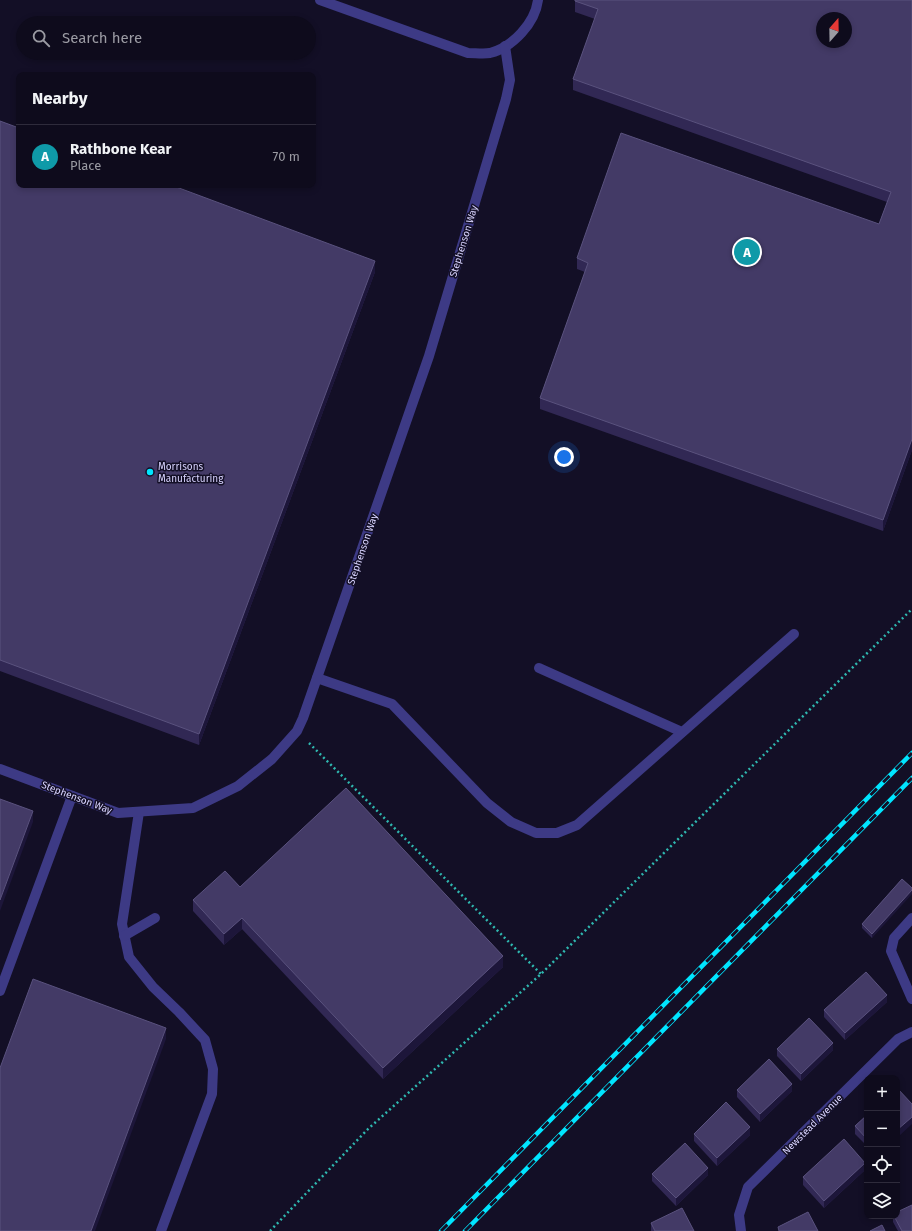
<!DOCTYPE html>
<meta charset="utf-8">
<style>
body{margin:0;font-family:"Fira Sans",sans-serif;background:#1c1929;color:#f1f3f6}
.controls{position:absolute;right:12px;bottom:12px;display:grid;overflow:hidden;border-radius:8px;box-shadow:0 2px 6px #0003}
.controls button{width:36px;height:36px;display:grid;place-items:center;padding:0;border:0;border-bottom:1px solid #2e2b3b;background:#0e0b1c;color:#f1f3f6;font:20px sans-serif}
.compass{position:absolute;left:816px;top:12px;width:36px;height:36px;border-radius:50%;background:#0e0b1c;box-shadow:0 2px 6px #0003;rotate:20deg}
.you{position:absolute;left:564px;top:457px;width:14px;height:14px;margin:-10px;border:3px solid #fff;border-radius:50%;background:#1a73e8;box-shadow:0 0 0 6px #1a73e833}
.badge{display:grid;place-items:center;width:26px;height:26px;border-radius:50%;background:#7c3aed;color:#fff;font-size:13px;font-weight:700}
.pin{position:absolute;translate:-50% -50%;border:2px solid #fff;box-shadow:0 1px 4px #0006}
.list{margin:0;padding:0;list-style:none}
h2{display:flex;justify-content:space-between;align-items:center;height:52px;margin:0;padding:0 16px;font-size:17px}
h2 small{font-size:13px;font-weight:400;color:#9b9ba3}
.list li{display:grid;grid-template-columns:26px 1fr auto;gap:12px;align-items:center;box-sizing:border-box;height:64px;padding:0 16px;border-top:1px solid #2e2b3b}
.list b{display:block;font-size:15px;white-space:nowrap}
.list p{margin:0;font-size:13px;white-space:nowrap;color:#9b9ba3}
.list em{font-size:13px;font-style:normal;color:#9b9ba3}
.icon{flex:none;width:22px;height:22px;fill:none;stroke:currentColor;stroke-width:2;stroke-linecap:round;stroke-linejoin:round}
.map{position:relative;flex:none;width:912px;height:1231px;overflow:hidden}
.search{position:absolute;background:#0e0b1c;box-shadow:0 2px 6px #0003;left:16px;top:16px;width:300px;height:44px;display:flex;align-items:center;gap:10px;box-sizing:border-box;padding:0 14px;border-radius:22px;color:#9b9ba3;font-size:15px}
.panel{position:absolute;background:#0e0b1c;box-shadow:0 2px 6px #0003;left:16px;top:72px;width:300px;height:116px;border-radius:8px}
.map>svg:first-child{display:block}
.lines{fill:none;stroke-linecap:round;stroke-linejoin:round}
.path{stroke:#2fb8b0;stroke-width:2.5;stroke-dasharray:2 3;stroke-linecap:butt}
.service{stroke:#3d3a85;stroke-width:10}
.minor{stroke:#3d3a85;stroke-width:10}
.rail-casing{stroke:#00e5ff;stroke-width:4.5}
.rail{stroke:#130f26;stroke-width:3;stroke-dasharray:9;stroke-linecap:butt}
.wall{fill:#312854}
.shaded-wall{fill:#1d163a}
.building{fill:#433a66;stroke:#5a527e;fill-rule:evenodd}
.poi-dot{fill:#00e5ff;stroke:#130f26;stroke-width:1.5}
.labels{text-anchor:middle;stroke-width:3;stroke-linejoin:round;paint-order:stroke}
.street-label{font-size:10px;fill:#d9d4ff;stroke:#130f26}
.poi-label{font-size:10px;fill:#d9d4ff;stroke:#130f26;text-anchor:start}
</style>
<div class="map">
<svg width="912" height="1231" viewBox="0 0 912 1231">
<rect width="100%" height="100%" fill="#130f26"/>
<g class="lines">
<g class="path">
<path d="M309,743L541,974"/>
<path d="M270,1231L368,1129L541,974L912,609"/>
</g>
<g class="service">
<path d="M320,0L468,53C475,53 484,54 490,53C513,47 535,23 538,0"/>
<path d="M539,668L682,732"/>
<path d="M317,678L392,704L487,803L511,822L536,833H557L577,825L794,634"/>
<path d="M139,812L122,924L129,957L153,987L179,1012L205,1040L213,1069L212,1094L161,1231"/>
<path d="M912,918L894,938L891,951L912,999"/>
<path d="M124,936L155,918"/>
<path d="M0,991L72,796"/>
</g>
<g class="minor">
<path d="M0,769L118,813L193,808L238,786L272,759L297,731L303,718L429,356L506,99L510,80L505,46"/>
<path d="M741,1231L739,1215L748,1187L898,1039L912,1032"/>
</g>
<defs>
<g id="rail">
<path d="M441,1231L912,753"/>
<path d="M465,1231L912,778"/>
</g>
</defs>
<use href="#rail" class="rail-casing"/>
<use href="#rail" class="rail"/>
</g>
<g class="wall">
<path d="M912,0V450L883,531L540,409V398L585,272L577,269V258L879,224L887,202L573,90V79L595,19L575,12V1Z"/>
<path d="M0,121L375,272L199,745L0,671Z"/>
<path d="M902,879L872,938L862,928V924Z"/>
<path d="M240,887L503,967L383,1079L242,929L224,945L193,911V900Z"/>
<path d="M887,1002L845,1040L824,1017V1010Z"/>
<path d="M777,1049L833,1050L801,1081L777,1056Z"/>
<path d="M737,1090L792,1091L760,1122L737,1097Z"/>
<path d="M867,1115V1146L855,1134V1126Z"/>
<path d="M694,1134L750,1135L717,1166L694,1141Z"/>
<path d="M865,1170L824,1208L803,1185V1177Z"/>
<path d="M652,1174L708,1175L676,1206L652,1181Z"/>
<path d="M893,1216H897L912,1231H898L893,1222Z"/>
<path d="M651,1223L694,1231H651Z"/>
</g>
<g class="shaded-wall">
<path d="M375,261V272L199,745V734Z"/>
<path d="M912,439V450L883,531V520Z"/>
<path d="M33,811V822L0,911V900Z"/>
<path d="M912,890V894L872,938V934Z"/>
<path d="M242,918V929L224,945V934Z"/>
<path d="M503,956V967L383,1079V1068Z"/>
<path d="M887,995V1002L845,1040V1033Z"/>
<path d="M166,1028V1039L95,1231H91Z"/>
<path d="M833,1043V1050L801,1081V1074Z"/>
<path d="M792,1084V1091L760,1122V1114Z"/>
<path d="M912,1117V1124L897,1138V1130Z"/>
<path d="M750,1127V1135L717,1166V1158Z"/>
<path d="M865,1163V1170L824,1208V1201Z"/>
<path d="M708,1168V1175L676,1206V1198Z"/>
</g>
<g class="building">
<path d="M575,0H912V439L883,520L540,398L588,263L577,258L621,133L879,224L891,192L573,79L598,9L575,1ZM822,18H846V42H822Z"/>
<path d="M0,121L19,128V185H171L375,261L199,734L0,660Z"/>
<path d="M346,788L503,956L383,1068L242,918L224,934L193,900L225,871L240,887Z"/>
<path d="M0,799L33,811L0,900Z"/>
<path d="M902,879L912,888V890L872,934L862,924Z"/>
<path d="M866,972L887,995L845,1033L824,1010Z"/>
<path d="M33,979L166,1028L91,1231H0V1068Z"/>
<path d="M809,1018L833,1043L801,1074L777,1049Z"/>
<path d="M769,1059L792,1084L760,1114L737,1090Z"/>
<path d="M897,1088L912,1104V1117L897,1130Z"/>
<path d="M726,1102L750,1127L717,1158L694,1134Z"/>
<path d="M867,1115V1139L855,1126Z"/>
<path d="M844,1139L865,1163L824,1201L803,1177Z"/>
<path d="M685,1143L708,1168L676,1198L652,1174Z"/>
<path d="M912,1205V1231H902L894,1216H897V1212Z"/>
<path d="M682,1208L694,1231H655L651,1223Z"/>
<path d="M808,1212L818,1231H779L778,1227Z"/>
<path d="M882,1225L885,1231H870Z"/>
</g>
<circle class="poi-dot" cx="150" cy="472" r="4"/>
<g class="labels">
<g class="street-label">
<text transform="translate(463 241) rotate(-73)" y="4">Stephenson Way</text>
<text transform="translate(362 549) rotate(-71)" y="4">Stephenson Way</text>
<text transform="translate(77 797) rotate(21)" y="4">Stephenson Way</text>
<text transform="translate(812 1124) rotate(-45)" y="4">Newstead Avenue</text>
</g>
<g class="poi-label">
<text x="158" y="470">Morrisons<tspan x="158" dy="12">Manufacturing</tspan></text>
</g>
</g>
</svg>
<div class="controls">
<button>+</button>
<button>−</button>
<button><svg class="icon" aria-label="locate" viewBox="0 0 24 24"><circle cx="12" cy="12" r="6"/><path d="M12 2v4M12 18v4M2 12h4M18 12h4"/></svg></button>
<button><svg class="icon" aria-label="layers" viewBox="0 0 24 24"><path d="M12 4l9 5-9 5-9-5zM3 14l9 5 9-5"/></svg></button>
</div>
<svg class="compass" viewBox="-18 -18 36 36"><path d="M0-13l5 13h-10z" fill="#e53935"/><path d="M0 13l5-13h-10z" fill="#9b9ba3"/></svg>
<div class="you"></div>
<div class="pin badge" style="left:747px;top:252px;background:#0f9aa8">A</div>
<div class="search"><svg class="icon" aria-label="search" viewBox="0 0 24 24"><circle cx="10" cy="10" r="6"/><path d="M15 15l6 6"/></svg>Search here</div>
<section class="panel">
<h2>Nearby<small></small></h2>
<ul class="list">
<li><span class="badge" style="background:#0f9aa8">A</span><div><b>Rathbone Kear</b><p>Place</p></div><em>70 m</em></li>
</ul>
</section>
</div>
